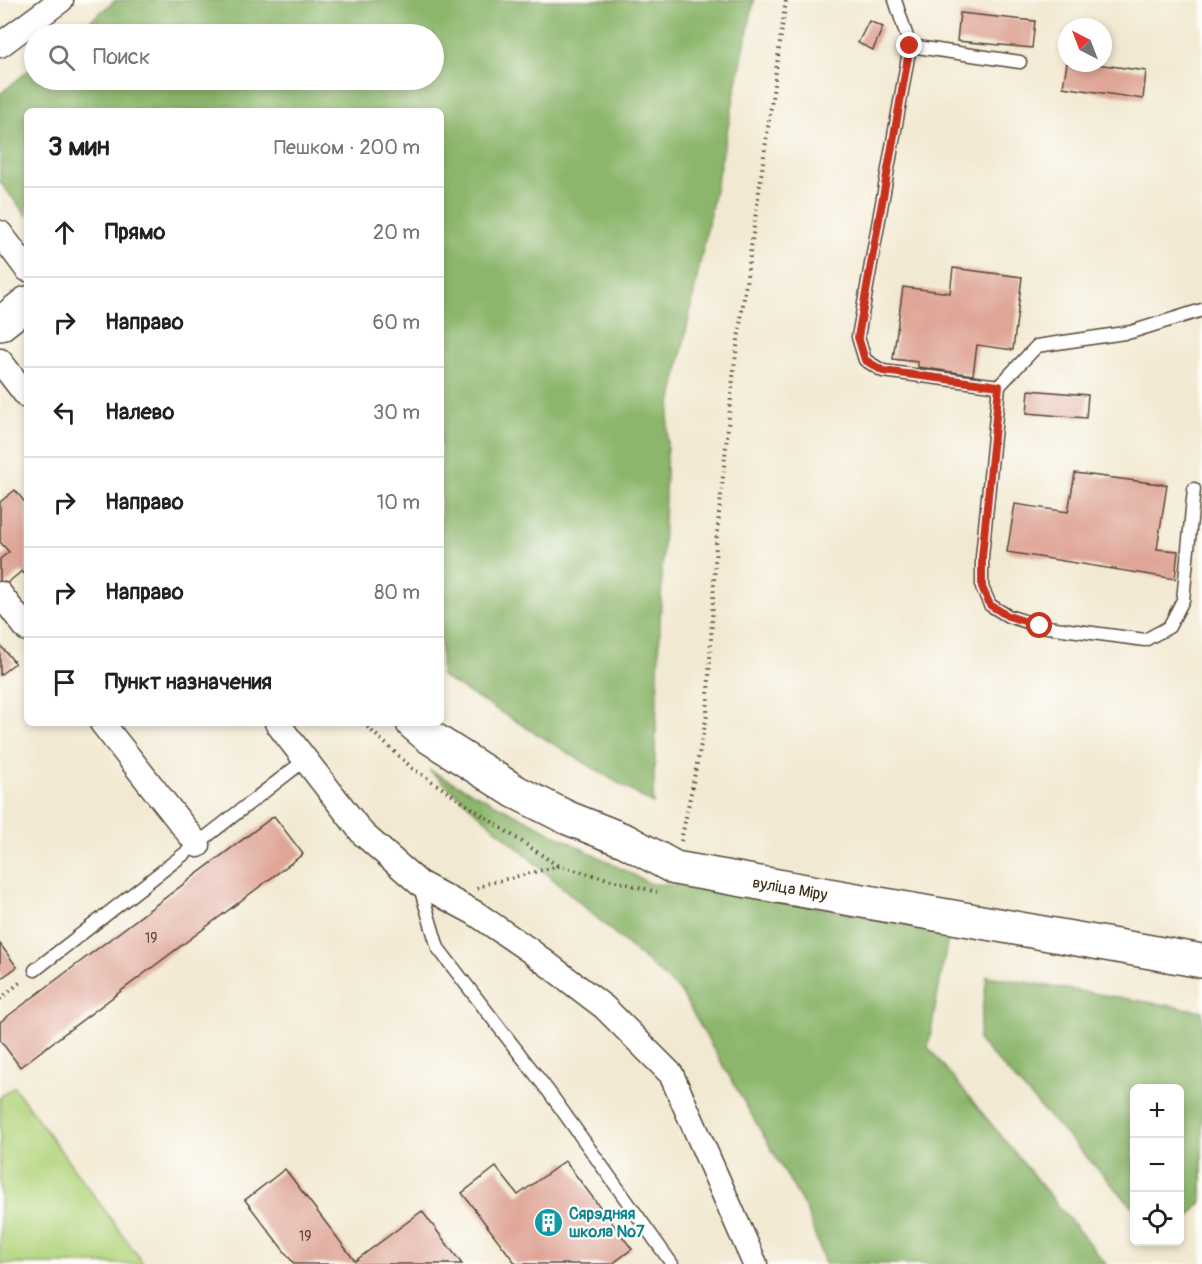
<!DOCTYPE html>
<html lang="ru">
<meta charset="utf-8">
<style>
body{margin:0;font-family:Pangolin,sans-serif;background:#f2f2f2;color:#202124}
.controls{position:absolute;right:18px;bottom:18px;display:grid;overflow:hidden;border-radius:9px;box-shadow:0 3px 9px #0003}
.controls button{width:54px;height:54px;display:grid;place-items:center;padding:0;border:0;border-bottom:2px solid #e0e0e0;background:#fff;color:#202124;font:30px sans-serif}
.compass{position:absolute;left:1058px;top:18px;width:54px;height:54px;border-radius:50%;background:#fff;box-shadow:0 3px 9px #0003;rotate:318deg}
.stop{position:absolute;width:18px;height:18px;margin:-14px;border:4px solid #c8321e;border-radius:50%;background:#fff}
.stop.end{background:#c8321e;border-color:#fff;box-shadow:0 2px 6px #0008}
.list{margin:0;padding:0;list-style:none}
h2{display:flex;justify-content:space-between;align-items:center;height:78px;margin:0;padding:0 24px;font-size:26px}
h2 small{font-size:20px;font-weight:400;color:#757577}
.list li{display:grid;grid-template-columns:39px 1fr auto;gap:18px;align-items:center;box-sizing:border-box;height:90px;padding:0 24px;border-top:2px solid #e0e0e0}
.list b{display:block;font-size:22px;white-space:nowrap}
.list em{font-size:20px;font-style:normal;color:#757577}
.icon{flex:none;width:33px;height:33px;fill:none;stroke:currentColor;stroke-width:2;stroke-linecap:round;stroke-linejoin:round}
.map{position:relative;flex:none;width:1202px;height:1264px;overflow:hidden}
.search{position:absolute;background:#fff;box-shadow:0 3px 9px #0003;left:24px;top:24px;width:420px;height:66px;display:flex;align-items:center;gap:15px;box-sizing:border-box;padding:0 21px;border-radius:33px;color:#757577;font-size:22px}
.panel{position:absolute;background:#fff;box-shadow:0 3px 9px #0003;left:24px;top:108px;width:420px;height:618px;border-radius:9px}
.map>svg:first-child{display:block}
.green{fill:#b1d47c;stroke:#767f4d;stroke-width:1.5}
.forest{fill:#8cb66c;stroke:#647045;stroke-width:1.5}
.building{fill:#dfa597}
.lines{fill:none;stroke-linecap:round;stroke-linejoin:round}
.lane-casing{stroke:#564739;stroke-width:15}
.street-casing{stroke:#564739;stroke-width:27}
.secondary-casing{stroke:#564739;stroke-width:36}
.path{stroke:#564739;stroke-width:4;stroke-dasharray:1.5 4.5;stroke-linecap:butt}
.lane{stroke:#fff;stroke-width:12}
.street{stroke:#fff;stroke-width:24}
.secondary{stroke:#fff;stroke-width:33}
.route{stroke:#c8321e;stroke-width:8}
.labels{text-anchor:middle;stroke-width:4.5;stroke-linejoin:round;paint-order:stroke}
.number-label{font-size:14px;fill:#64493c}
.street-label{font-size:16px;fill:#3b2a1e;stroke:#fdfcf7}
.culture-label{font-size:16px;font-weight:bold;fill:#0d838f;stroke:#fdfcf7;text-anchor:start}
</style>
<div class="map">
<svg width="1202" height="1264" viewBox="0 0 1202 1264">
<rect width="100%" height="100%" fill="#fdfcf7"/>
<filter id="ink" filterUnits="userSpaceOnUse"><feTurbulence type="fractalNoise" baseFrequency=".0167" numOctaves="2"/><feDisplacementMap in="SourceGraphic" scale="12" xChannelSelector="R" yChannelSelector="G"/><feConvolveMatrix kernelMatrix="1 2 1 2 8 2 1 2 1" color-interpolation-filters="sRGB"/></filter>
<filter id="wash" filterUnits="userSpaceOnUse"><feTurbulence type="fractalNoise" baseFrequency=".008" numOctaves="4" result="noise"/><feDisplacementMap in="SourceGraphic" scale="24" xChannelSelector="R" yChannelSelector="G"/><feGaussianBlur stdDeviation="1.35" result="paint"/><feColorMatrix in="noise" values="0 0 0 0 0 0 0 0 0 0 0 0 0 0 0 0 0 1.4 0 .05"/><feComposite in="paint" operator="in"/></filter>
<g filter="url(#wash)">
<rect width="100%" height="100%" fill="#f2e9d2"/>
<path class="green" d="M14,1087L144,1264H0V1097Z"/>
<g class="forest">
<path d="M116,0H754L668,419L653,804L441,676V111H27V216L0,182V94L34,66V80H434V34H74Z"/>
<path d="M429,770L651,884L715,887L949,933L928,1047L1106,1264H825L806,1209L680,991Z"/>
<path d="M987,976L1202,1011V1201L1180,1229V1088H1134V1208L978,1040Z"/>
</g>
<g id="blocks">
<g class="building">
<path d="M960,13L1035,21L1032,48L957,41Z"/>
<path d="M869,21L883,27L873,50L858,43Z"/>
<path d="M1067,63H1089L1146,71L1143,99L1063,87Z"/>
<path d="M953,268L1022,277L1013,350L977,345L973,375L918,367V362L893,359L903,287L950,293Z"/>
<path d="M1029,390L1088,395L1086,418L1027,413Z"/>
<path d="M1075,473L1167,485L1157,549L1178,551L1175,579L1007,552L1015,504L1068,512Z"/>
<path d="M15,490L27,505V577L22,571L0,589V559L9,552L0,542V502Z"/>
<path d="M0,645L15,663L0,675Z"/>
<path d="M274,816L303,854L20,1067L0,1040V1022Z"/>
<path d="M0,944L17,967L0,979Z"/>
<path d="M565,1161L632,1249L612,1264H516L462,1193L496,1167L518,1195Z"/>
<path d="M285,1169L355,1261L422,1211L462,1264H294L245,1200Z"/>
</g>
</g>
</g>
<g filter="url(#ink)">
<use href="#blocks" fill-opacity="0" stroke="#564739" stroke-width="1.5"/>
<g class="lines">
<defs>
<g id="lane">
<path d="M895,0L910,46L858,337L865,360L883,371L999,386L982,557V587L990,605L1008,616L1040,626L1145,640L1169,627L1183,600L1194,489"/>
<path d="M910,46L1020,62"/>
<path d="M999,386L1037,346L1131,332L1202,310"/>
<path d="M419,884L438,948L549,1092L672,1264"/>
<path d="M35,970L305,760"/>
</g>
<g id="street">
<path d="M0,45L61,0"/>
<path d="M0,233L27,269"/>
<path d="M0,361L27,396"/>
<path d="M0,594L27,629"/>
<path d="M102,723L198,845"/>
<path d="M277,723L363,834L419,883L475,913L529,950L604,1007L671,1074L755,1264"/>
</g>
<g id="secondary">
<path d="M0,324L27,303"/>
<path d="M413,723L428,736L516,792L568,818L626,841L675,868L1202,961"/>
</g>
</defs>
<use href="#lane" class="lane-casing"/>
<use href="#street" class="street-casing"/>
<use href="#secondary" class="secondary-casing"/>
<g class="path">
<path d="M363,723L412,768L558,866"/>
<path d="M681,841L707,715L716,544L734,368L786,0"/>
<path d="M477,889L486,884L559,866L657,892"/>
<path d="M0,999L23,980"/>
</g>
<use href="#lane" class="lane"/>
<use href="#street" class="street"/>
<use href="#secondary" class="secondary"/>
</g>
</g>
<g class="lines" filter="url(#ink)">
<path class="route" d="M910,46L858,337L865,360L883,371L999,386L982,557V587L990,605L1008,616L1040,626"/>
</g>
<defs>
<symbol id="building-disc" viewBox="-11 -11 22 22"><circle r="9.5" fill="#0f9aa8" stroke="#fdfcf7"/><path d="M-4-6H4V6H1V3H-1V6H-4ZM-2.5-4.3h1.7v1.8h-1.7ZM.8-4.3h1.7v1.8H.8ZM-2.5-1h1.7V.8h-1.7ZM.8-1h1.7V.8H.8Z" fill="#fff"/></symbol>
</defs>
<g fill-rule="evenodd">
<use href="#building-disc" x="532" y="1206" width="33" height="33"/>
</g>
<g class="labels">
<g class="number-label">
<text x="151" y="943">19</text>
<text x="305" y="1241">19</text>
</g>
<g class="street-label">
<text transform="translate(790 888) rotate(10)" y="6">вуліца Міру</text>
</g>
<g class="culture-label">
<text x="569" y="1219">Сярэдняя<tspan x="569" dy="18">школа №7</tspan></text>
</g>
</g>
</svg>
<div class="controls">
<button>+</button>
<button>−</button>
<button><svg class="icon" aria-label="locate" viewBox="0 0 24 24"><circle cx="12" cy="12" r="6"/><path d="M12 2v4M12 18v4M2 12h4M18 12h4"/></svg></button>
</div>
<svg class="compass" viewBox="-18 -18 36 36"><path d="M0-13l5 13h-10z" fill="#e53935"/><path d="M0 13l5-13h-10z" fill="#757577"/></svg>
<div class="stop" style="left:1040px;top:626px"></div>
<div class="stop end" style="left:910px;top:46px"></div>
<div class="search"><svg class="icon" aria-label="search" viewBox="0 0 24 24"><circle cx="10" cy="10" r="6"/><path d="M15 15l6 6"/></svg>Поиск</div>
<section class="panel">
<h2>3 мин<small>Пешком · 200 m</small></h2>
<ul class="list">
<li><svg class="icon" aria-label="ahead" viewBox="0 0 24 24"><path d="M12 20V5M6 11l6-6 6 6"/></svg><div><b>Прямо</b></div><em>20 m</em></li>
<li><svg class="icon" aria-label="right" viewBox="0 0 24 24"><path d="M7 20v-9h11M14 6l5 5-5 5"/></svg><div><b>Направо</b></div><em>60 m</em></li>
<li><svg class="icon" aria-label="left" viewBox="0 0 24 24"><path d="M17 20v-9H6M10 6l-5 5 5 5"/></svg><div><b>Налево</b></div><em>30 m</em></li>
<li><svg class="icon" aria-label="right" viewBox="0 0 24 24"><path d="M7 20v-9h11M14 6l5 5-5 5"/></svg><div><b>Направо</b></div><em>10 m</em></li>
<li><svg class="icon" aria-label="right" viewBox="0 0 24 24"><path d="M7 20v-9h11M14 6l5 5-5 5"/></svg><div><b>Направо</b></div><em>80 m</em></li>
<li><svg class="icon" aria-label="arrive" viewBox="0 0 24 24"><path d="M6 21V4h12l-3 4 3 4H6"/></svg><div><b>Пункт назначения</b></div></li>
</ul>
</section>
</div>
